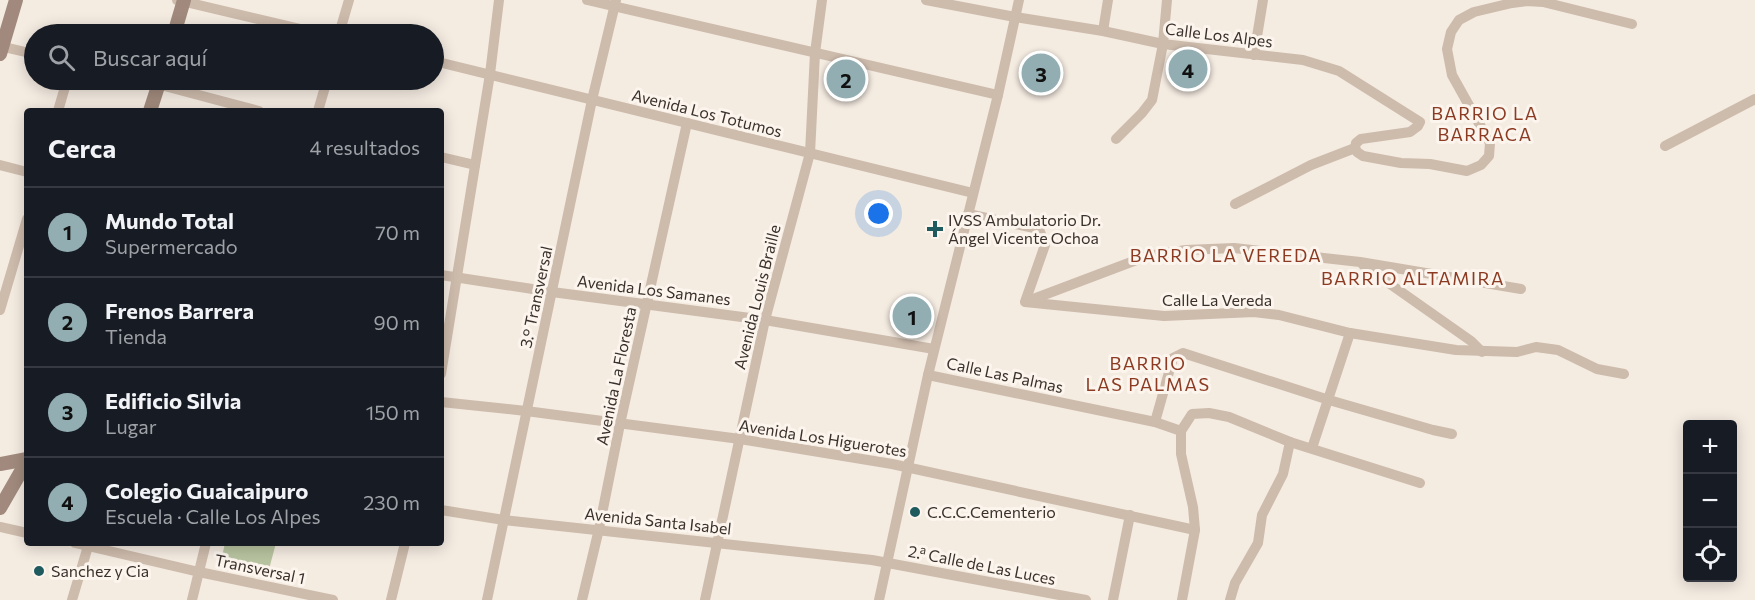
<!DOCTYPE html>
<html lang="es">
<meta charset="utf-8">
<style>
body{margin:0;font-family:Commissioner,sans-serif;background:#20242c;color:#f1f3f6}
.controls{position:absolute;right:18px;bottom:18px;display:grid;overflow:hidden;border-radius:6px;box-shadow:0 3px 15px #0003}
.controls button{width:54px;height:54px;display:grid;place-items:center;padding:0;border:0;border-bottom:2px solid #363941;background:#171b24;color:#f1f3f6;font:30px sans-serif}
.you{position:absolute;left:879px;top:214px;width:21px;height:21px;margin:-15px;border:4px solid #fff;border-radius:50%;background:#1a73e8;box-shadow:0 0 0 9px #1a73e833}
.badge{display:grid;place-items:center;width:39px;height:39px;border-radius:50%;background:#92aeb2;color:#111;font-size:20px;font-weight:700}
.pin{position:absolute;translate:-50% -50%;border:3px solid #fff;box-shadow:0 2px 6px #0006}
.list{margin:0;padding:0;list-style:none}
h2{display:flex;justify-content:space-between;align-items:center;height:78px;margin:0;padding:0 24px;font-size:26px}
h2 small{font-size:20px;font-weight:400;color:#9ea1a6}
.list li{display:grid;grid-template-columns:39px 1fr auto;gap:18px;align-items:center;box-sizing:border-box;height:90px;padding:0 24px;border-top:2px solid #363941}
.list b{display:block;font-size:22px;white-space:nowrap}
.list p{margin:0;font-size:20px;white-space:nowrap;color:#9ea1a6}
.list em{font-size:20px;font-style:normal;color:#9ea1a6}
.icon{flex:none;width:33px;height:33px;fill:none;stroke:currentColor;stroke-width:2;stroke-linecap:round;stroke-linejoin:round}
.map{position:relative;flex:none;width:1755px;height:600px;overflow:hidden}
.search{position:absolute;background:#171b24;box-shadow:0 3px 15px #0003;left:24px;top:24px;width:420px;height:66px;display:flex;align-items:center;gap:15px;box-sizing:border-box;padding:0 21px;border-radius:33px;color:#9ea1a6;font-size:22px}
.panel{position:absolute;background:#171b24;box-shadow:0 3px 15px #0003;left:24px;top:108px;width:420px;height:438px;border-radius:6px}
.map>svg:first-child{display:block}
.green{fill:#b8c4a0}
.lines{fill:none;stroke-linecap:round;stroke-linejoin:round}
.street{stroke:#cdbbac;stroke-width:10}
.secondary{stroke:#a18a7d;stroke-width:14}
.poi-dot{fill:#1f5a5e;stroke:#fbf5ee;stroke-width:2}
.labels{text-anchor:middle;stroke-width:6;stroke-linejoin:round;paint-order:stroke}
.street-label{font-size:16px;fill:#3b302b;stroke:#fbf5ee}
.poi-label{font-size:16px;fill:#3b302b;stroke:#fbf5ee;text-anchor:start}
.neighbourhood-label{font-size:18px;letter-spacing:1.5px;fill:#8c3b22;stroke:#fbf5ee}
</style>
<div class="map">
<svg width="1755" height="600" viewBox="0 0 1755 600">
<rect width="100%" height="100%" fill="#f4ebe1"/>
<path class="green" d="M225,543H276L268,573L221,561Z"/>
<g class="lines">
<g class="street">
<path d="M177,0L322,34"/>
<path d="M587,0L998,95"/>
<path d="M926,0L1015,17L1103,31L1163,44L1303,60L1339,71L1420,122L1418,126L1410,132L1361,139L1356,143L1355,148"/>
<path d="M1103,31L1108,0"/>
<path d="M339,34L349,0"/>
<path d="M0,46L34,54"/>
<path d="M1254,55L1263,0"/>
<path d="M434,61L973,193"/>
<path d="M142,80L259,111"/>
<path d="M58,111L67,80"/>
<path d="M318,111L327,80"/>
<path d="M1116,139L1142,113L1152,100L1163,44L1167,0"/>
<path d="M1665,146L1755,99"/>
<path d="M1355,148L1357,152L1363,156L1401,163L1430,164L1467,171L1481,165L1489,156L1490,143L1452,75L1447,49L1451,32L1459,20L1474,12L1512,3L1527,1L1543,2L1632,24"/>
<path d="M441,157L475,165"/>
<path d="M0,165L27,172"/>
<path d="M1235,204L1311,165L1355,148"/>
<path d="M968,214L1039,229L1045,245L1025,302L1164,316L1254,312L1279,315L1350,333L1456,350L1517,352L1536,347L1558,350L1597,369L1624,374"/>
<path d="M1363,265L1471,341L1482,352"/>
<path d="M441,275L552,292L765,320L934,349"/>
<path d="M1028,301L1147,256L1186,250L1234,248L1360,262L1521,289"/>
<path d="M0,310L27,219"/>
<path d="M441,374L490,74L499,0"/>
<path d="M928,375L1155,422L1181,431"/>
<path d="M441,402L526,411L740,439L892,464L1195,530"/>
<path d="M1155,422L1173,358L1183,353L1329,400L1433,430L1452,434"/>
<path d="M1312,448L1350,333"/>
<path d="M441,510L504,520L872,560L1086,600"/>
<path d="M0,527L27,533"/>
<path d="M75,543L199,572L333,600"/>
<path d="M72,600L89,543"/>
<path d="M192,600L206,543"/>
<path d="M391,600L405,543"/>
<path d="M487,600L592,100L616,0"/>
<path d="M582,600L599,529L620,424L687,123"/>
<path d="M705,600L765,320L810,153L815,53L822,0"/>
<path d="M879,600L928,375L998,95L1019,0"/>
<path d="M1113,600L1130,515"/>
<path d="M1182,600L1195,530L1193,507L1181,454V431L1192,414L1209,413L1229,417L1290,442L1420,483"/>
<path d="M1230,600L1235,583L1258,543L1262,515L1283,474L1290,442"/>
</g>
<g class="secondary">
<path d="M174,34L184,0"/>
<path d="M0,54L16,0"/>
<path d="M150,111L160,80"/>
<path d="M0,464L27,459"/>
<path d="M0,508L27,461"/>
</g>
</g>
<g class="poi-dot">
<path d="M932 220h6v6h6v6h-6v6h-6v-6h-6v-6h6z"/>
<circle cx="915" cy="512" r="6"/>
<circle cx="39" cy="571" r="6"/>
</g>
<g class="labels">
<g class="street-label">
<text transform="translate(1219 35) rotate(7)" y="6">Calle Los Alpes</text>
<text transform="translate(707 113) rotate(14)" y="6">Avenida Los Totumos</text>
<text transform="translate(654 290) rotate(7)" y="6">Avenida Los Samanes</text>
<text transform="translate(536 297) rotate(-78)" y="6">3.° Transversal</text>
<text transform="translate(757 297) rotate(-76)" y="6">Avenida Louis Braille</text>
<text x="1217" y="306">Calle La Vereda</text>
<text transform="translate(1005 375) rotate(12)" y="6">Calle Las Palmas</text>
<text transform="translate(616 376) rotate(-78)" y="6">Avenida La Floresta</text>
<text transform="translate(823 438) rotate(9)" y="6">Avenida Los Higuerotes</text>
<text transform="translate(658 521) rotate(6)" y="6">Avenida Santa Isabel</text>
<text transform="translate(982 565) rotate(11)" y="6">2.ª Calle de Las Luces</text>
<text transform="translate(260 569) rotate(12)" y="6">Transversal 1</text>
</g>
<g class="poi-label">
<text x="948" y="226">IVSS Ambulatorio Dr.<tspan x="948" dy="18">Ángel Vicente Ochoa</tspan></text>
<text x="927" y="518">C.C.C.Cementerio</text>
<text x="51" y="577">Sanchez y Cia</text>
</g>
<g class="neighbourhood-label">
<text x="1485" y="120">BARRIO LA<tspan x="1485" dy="21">BARRACA</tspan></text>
<text x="1226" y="262">BARRIO LA VEREDA</text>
<text x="1413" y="285">BARRIO ALTAMIRA</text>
<text x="1148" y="370">BARRIO<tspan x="1148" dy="21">LAS PALMAS</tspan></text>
</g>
</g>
</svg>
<div class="controls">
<button>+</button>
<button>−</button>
<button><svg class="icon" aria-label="locate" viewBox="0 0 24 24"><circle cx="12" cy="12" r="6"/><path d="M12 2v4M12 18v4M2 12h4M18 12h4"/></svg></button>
</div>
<div class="you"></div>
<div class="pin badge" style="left:912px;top:316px">1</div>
<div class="pin badge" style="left:846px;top:79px">2</div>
<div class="pin badge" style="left:1041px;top:73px">3</div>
<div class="pin badge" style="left:1188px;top:69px">4</div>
<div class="search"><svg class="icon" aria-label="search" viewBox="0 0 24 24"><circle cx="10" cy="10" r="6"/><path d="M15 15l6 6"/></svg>Buscar aquí</div>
<section class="panel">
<h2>Cerca<small>4 resultados</small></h2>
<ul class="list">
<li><span class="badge">1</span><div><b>Mundo Total</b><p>Supermercado</p></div><em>70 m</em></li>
<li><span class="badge">2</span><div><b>Frenos Barrera</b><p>Tienda</p></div><em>90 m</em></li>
<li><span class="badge">3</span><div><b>Edificio Silvia</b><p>Lugar</p></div><em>150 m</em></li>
<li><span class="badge">4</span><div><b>Colegio Guaicaipuro</b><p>Escuela · Calle Los Alpes</p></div><em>230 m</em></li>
</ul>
</section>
</div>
